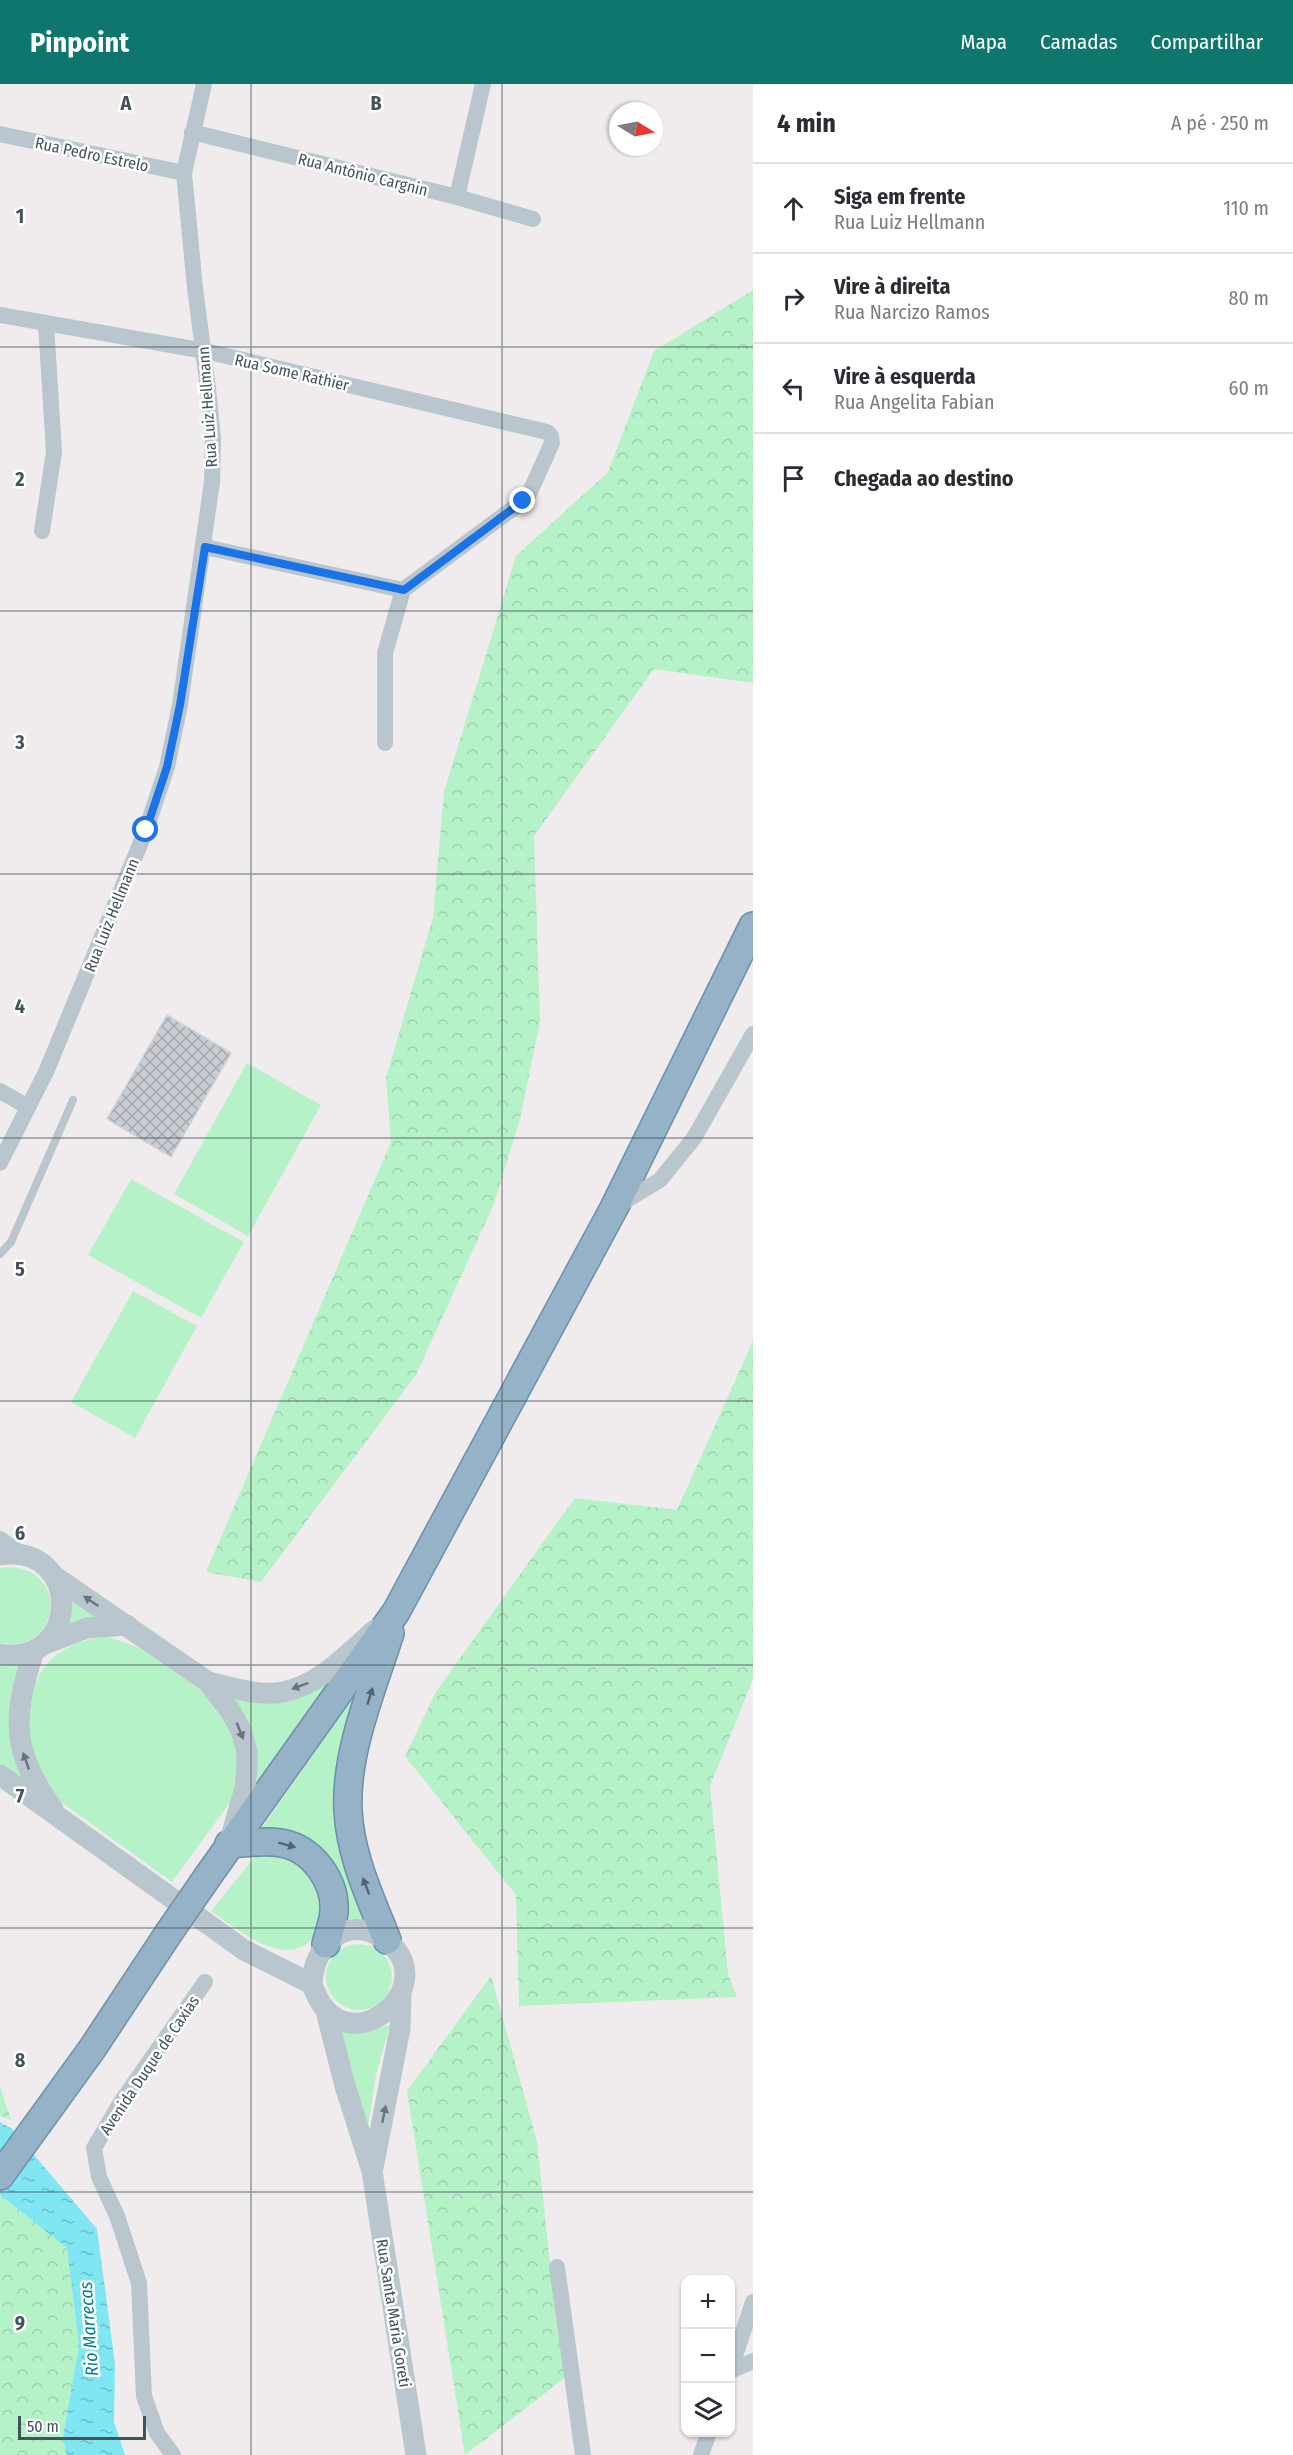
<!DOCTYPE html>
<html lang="pt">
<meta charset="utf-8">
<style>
body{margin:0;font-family:"Fira Sans Condensed",sans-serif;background:#f2f2f3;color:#2b2b33}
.controls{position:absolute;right:18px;bottom:18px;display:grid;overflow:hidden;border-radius:12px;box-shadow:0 2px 4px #0004}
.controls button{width:54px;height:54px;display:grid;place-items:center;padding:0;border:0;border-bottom:2px solid #e1e1e2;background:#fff;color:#2b2b33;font:30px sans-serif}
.compass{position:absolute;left:609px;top:18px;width:54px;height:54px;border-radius:50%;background:#fff;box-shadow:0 2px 4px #0004;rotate:100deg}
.scale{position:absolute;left:18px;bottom:15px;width:128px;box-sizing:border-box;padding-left:6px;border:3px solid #44525b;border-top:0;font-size:16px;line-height:21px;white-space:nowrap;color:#44525b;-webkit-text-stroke:4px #fff;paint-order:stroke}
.stop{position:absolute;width:18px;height:18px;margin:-14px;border:4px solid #1a73e8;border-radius:50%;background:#fff}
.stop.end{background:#1a73e8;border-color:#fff;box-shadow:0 2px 6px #0008}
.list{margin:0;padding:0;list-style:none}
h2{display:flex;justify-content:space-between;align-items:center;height:78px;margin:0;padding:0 24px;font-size:26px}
h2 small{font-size:20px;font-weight:400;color:#7c7c81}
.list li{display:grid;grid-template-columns:39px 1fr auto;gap:18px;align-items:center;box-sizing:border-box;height:90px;padding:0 24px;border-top:2px solid #e1e1e2}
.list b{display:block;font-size:22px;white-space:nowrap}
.list p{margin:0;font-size:20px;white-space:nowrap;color:#7c7c81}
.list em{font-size:20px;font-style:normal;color:#7c7c81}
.icon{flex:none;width:33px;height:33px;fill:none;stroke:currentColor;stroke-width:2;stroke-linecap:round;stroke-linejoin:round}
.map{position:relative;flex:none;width:753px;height:2371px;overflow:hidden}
header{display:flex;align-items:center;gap:36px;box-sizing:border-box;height:84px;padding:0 30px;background:#0f766e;color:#fff}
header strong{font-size:28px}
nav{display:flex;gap:33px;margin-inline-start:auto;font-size:21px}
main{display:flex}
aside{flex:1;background:#fff}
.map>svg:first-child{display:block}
.grass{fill:#b6f2c7}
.forest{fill:url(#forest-crowns)}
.water{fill:url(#water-ripples)}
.building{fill:url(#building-cross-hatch);stroke:#d0d3d9;stroke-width:1.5}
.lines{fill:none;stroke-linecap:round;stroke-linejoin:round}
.trunk-casing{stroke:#6b90ac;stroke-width:30}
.service{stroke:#bac6cd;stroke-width:8}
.minor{stroke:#bac6cd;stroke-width:16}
.tertiary{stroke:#bac6cd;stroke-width:21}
.trunk{stroke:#95b2c7;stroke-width:27}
.trunk-bridge-casing{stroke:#6b90ac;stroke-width:30;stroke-linecap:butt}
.trunk-bridge{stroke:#95b2c7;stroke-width:27}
.oneway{fill:#67757d}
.oneway2{fill:#546571}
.route{stroke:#1a73e8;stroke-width:8}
.grid{fill:none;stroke:#44525b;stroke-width:1.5;stroke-opacity:0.55}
.labels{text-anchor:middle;stroke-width:5;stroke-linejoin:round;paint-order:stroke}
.street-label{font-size:16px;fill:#44525b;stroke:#fff}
.water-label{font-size:18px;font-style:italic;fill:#058190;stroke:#fff}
.grid-label{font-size:20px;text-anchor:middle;font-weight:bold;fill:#44525b;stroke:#fff;stroke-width:5;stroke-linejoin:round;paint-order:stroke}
</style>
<header>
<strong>Pinpoint</strong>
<nav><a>Mapa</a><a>Camadas</a><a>Compartilhar</a></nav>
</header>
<main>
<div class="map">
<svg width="753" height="2371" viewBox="0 0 753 2371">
<defs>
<pattern id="forest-crowns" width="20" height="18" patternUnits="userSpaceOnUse" patternTransform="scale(1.5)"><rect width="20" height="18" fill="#b6f2c7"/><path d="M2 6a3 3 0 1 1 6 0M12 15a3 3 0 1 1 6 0" fill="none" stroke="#9ed1ad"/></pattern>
<pattern id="water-ripples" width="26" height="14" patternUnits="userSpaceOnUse" patternTransform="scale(1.5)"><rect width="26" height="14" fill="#80e6f2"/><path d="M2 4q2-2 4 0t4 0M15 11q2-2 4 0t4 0" fill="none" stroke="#6abdc7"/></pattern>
<pattern id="building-cross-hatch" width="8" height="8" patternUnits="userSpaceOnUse" patternTransform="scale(1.5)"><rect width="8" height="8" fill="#c9ccd2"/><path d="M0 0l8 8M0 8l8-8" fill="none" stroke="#a5a8ad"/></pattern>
</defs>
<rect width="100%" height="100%" fill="#f0eced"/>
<g class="grass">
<path d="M247,979L321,1021L248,1152L174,1110Z"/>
<path d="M131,1095L244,1158L201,1234L88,1171Z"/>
<path d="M133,1207L197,1242L135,1354L71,1318Z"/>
<path d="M7,1483C70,1483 62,1570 0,1559V1485Z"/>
<path d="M67,1508L114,1536L63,1547Z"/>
<path d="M109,1553L139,1564L195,1602L215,1619L231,1642L239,1681L231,1717L172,1798L54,1713C11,1652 18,1557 109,1553Z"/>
<path d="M26,1576L19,1592L38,1714L0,1687V1579Z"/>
<path d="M334,1593L257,1702L256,1665L220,1605Z"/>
<path d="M362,1600C343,1650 325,1709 340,1763C347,1789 361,1815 371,1840L344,1839V1827L273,1745L262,1744Z"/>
<path d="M274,1766L308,1785L325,1822C322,1831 320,1842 316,1849C291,1891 236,1844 211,1827L258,1769Z"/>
<circle cx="359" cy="1893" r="33"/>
<path d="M390,1941L376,1991L367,2048L338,1942L371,1946Z"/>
</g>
<g class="forest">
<path d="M753,206V599L654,585L534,752L540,938L520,1035L494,1120L416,1291L261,1498L206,1488L391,1058L386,994L433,833L444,708L516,472L608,388L654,267Z"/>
<path d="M753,1257V1595L710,1702L728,1890L737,1913L519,1922L516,1811L405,1672L437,1606L575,1414L677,1426Z"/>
<path d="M491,1892L537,2057L557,2245L566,2293L465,2371L407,2007Z"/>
<path d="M0,2003L1,2005L11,2036L0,2032Z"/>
<path d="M0,2111L67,2164L79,2262L63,2352L66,2371H0Z"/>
</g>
<path class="water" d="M0,2038L12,2045L97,2145L115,2280L114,2338L125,2371H66L63,2352L79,2262L67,2164L0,2111Z"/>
<path class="building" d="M167,931L231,969L171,1073L107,1035Z"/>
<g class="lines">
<defs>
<g id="trunk">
<path d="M229,1760C245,1759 265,1756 281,1759C312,1764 336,1797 334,1828C333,1838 329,1849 326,1860"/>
<path d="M208,1792L396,1528L614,1124L753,842"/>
<path d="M387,1856C371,1815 350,1772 348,1726C345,1668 373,1603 390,1549"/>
<path d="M0,2092L92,1965L168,1850"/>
</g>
</defs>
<use href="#trunk" class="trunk-casing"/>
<path class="service" d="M0,1170L11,1158L73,1016"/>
<g class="minor">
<path d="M192,48L457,113L533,135"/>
<path d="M0,50L184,89"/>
<path d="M457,113L483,0"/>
<path d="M0,231L205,267L547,348L551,352L552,359L529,410L523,417L403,506L385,569V659"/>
<path d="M42,447L54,368L46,240"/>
<path d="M205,463L403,506"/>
<path d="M0,1007L28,1023"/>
<path d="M0,1079L46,988L146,746L167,683L180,621L212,398L213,354L208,304L195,204L184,89L204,0"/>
<path d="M617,1122L660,1096L694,1054L753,950"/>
<path d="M0,1455L23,1471"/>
<path d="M557,2183L583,2371"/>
<path d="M730,2287L753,2218"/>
<path d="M730,2287L753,2277"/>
<path d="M173,2371L157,2349L144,2312L139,2199L117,2132L99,2093L94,2064L121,2018L205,1898"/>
<path d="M701,2371L709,2348"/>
</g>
<g class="tertiary">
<path d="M0,1471C82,1458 82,1583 0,1570"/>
<path d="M54,1492L208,1598L229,1625L241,1646L247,1668V1684L245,1704L231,1753"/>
<path d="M45,1560L87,1544L127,1541"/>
<path d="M34,1567C12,1634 11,1666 53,1725"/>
<path d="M208,1598C231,1603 259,1613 283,1608C320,1601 348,1569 375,1546"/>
<path d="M0,1691L244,1866L312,1900C343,1994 455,1895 379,1852C342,1831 313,1865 312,1900"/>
<path d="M326,1927L345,2002L372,2087L416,2371"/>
<path d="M373,2084L400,1945L401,1911"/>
</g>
<use href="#trunk" class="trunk"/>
<defs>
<path id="trunk-bridge" d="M168,1850L208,1792"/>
</defs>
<use href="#trunk-bridge" class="trunk-bridge-casing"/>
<use href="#trunk-bridge" class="trunk-bridge"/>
</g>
<defs><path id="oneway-solid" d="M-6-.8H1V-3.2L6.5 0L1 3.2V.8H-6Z" transform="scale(1.5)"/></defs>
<g class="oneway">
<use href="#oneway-solid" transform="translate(91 1517) rotate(-146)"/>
<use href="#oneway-solid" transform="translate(300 1602) rotate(160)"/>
<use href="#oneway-solid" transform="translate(240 1647) rotate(68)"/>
<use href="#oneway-solid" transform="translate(26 1677) rotate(-109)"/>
<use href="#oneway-solid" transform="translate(384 2030) rotate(-79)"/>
</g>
<g class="oneway2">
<use href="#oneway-solid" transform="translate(370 1612) rotate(-73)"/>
<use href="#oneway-solid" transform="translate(287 1761) rotate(15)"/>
<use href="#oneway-solid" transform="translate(366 1802) rotate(-111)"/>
</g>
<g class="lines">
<path class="route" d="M146,746L167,683L180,621L205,463L404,506L523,417"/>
</g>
<path class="grid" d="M251,0V2371M502,0V2371M0,263H753M0,527H753M0,790H753M0,1054H753M0,1317H753M0,1581H753M0,1844H753M0,2108H753"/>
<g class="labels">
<g class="street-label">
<text transform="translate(92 70) rotate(12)" y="6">Rua Pedro Estrelo</text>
<text transform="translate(363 90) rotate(14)" y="6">Rua Antônio Cargnin</text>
<text transform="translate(292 288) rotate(13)" y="6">Rua Some Rathier</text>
<text transform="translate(207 323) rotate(-94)" y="6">Rua Luiz Hellmann</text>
<text transform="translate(111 831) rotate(-68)" y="6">Rua Luiz Hellmann</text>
<text transform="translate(149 1981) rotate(-56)" y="6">Avenida Duque de Caxias</text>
<text transform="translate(394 2229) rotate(81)" y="6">Rua Santa Maria Goreti</text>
</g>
<g class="water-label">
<text transform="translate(89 2245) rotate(-94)" y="6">Rio Marrecas</text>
</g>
</g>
<g class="grid-label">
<text x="126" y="26">A</text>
<text x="376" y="26">B</text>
<text x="20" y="139">1</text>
<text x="20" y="402">2</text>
<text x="20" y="665">3</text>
<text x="20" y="929">4</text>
<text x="20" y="1192">5</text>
<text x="20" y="1456">6</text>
<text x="20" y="1719">7</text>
<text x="20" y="1983">8</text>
<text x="20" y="2246">9</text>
</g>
</svg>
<div class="controls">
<button>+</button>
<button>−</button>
<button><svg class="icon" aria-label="layers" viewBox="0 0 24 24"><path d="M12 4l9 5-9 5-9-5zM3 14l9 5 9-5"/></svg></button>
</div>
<svg class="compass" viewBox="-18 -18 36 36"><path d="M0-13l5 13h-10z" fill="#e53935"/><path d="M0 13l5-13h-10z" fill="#7c7c81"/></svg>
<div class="scale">50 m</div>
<div class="stop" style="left:146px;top:746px"></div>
<div class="stop end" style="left:523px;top:417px"></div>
</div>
<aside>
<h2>4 min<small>A pé · 250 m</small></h2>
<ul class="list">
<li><svg class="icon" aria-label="ahead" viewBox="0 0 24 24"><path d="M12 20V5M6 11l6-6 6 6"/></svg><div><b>Siga em frente</b><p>Rua Luiz Hellmann</p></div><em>110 m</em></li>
<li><svg class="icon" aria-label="right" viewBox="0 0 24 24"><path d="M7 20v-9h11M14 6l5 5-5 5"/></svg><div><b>Vire à direita</b><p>Rua Narcizo Ramos</p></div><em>80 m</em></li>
<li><svg class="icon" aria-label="left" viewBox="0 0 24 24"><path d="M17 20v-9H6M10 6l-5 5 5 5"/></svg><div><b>Vire à esquerda</b><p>Rua Angelita Fabian</p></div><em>60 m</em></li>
<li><svg class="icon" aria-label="arrive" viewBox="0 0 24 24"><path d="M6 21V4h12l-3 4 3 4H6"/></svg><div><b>Chegada ao destino</b></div></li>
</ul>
</aside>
</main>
